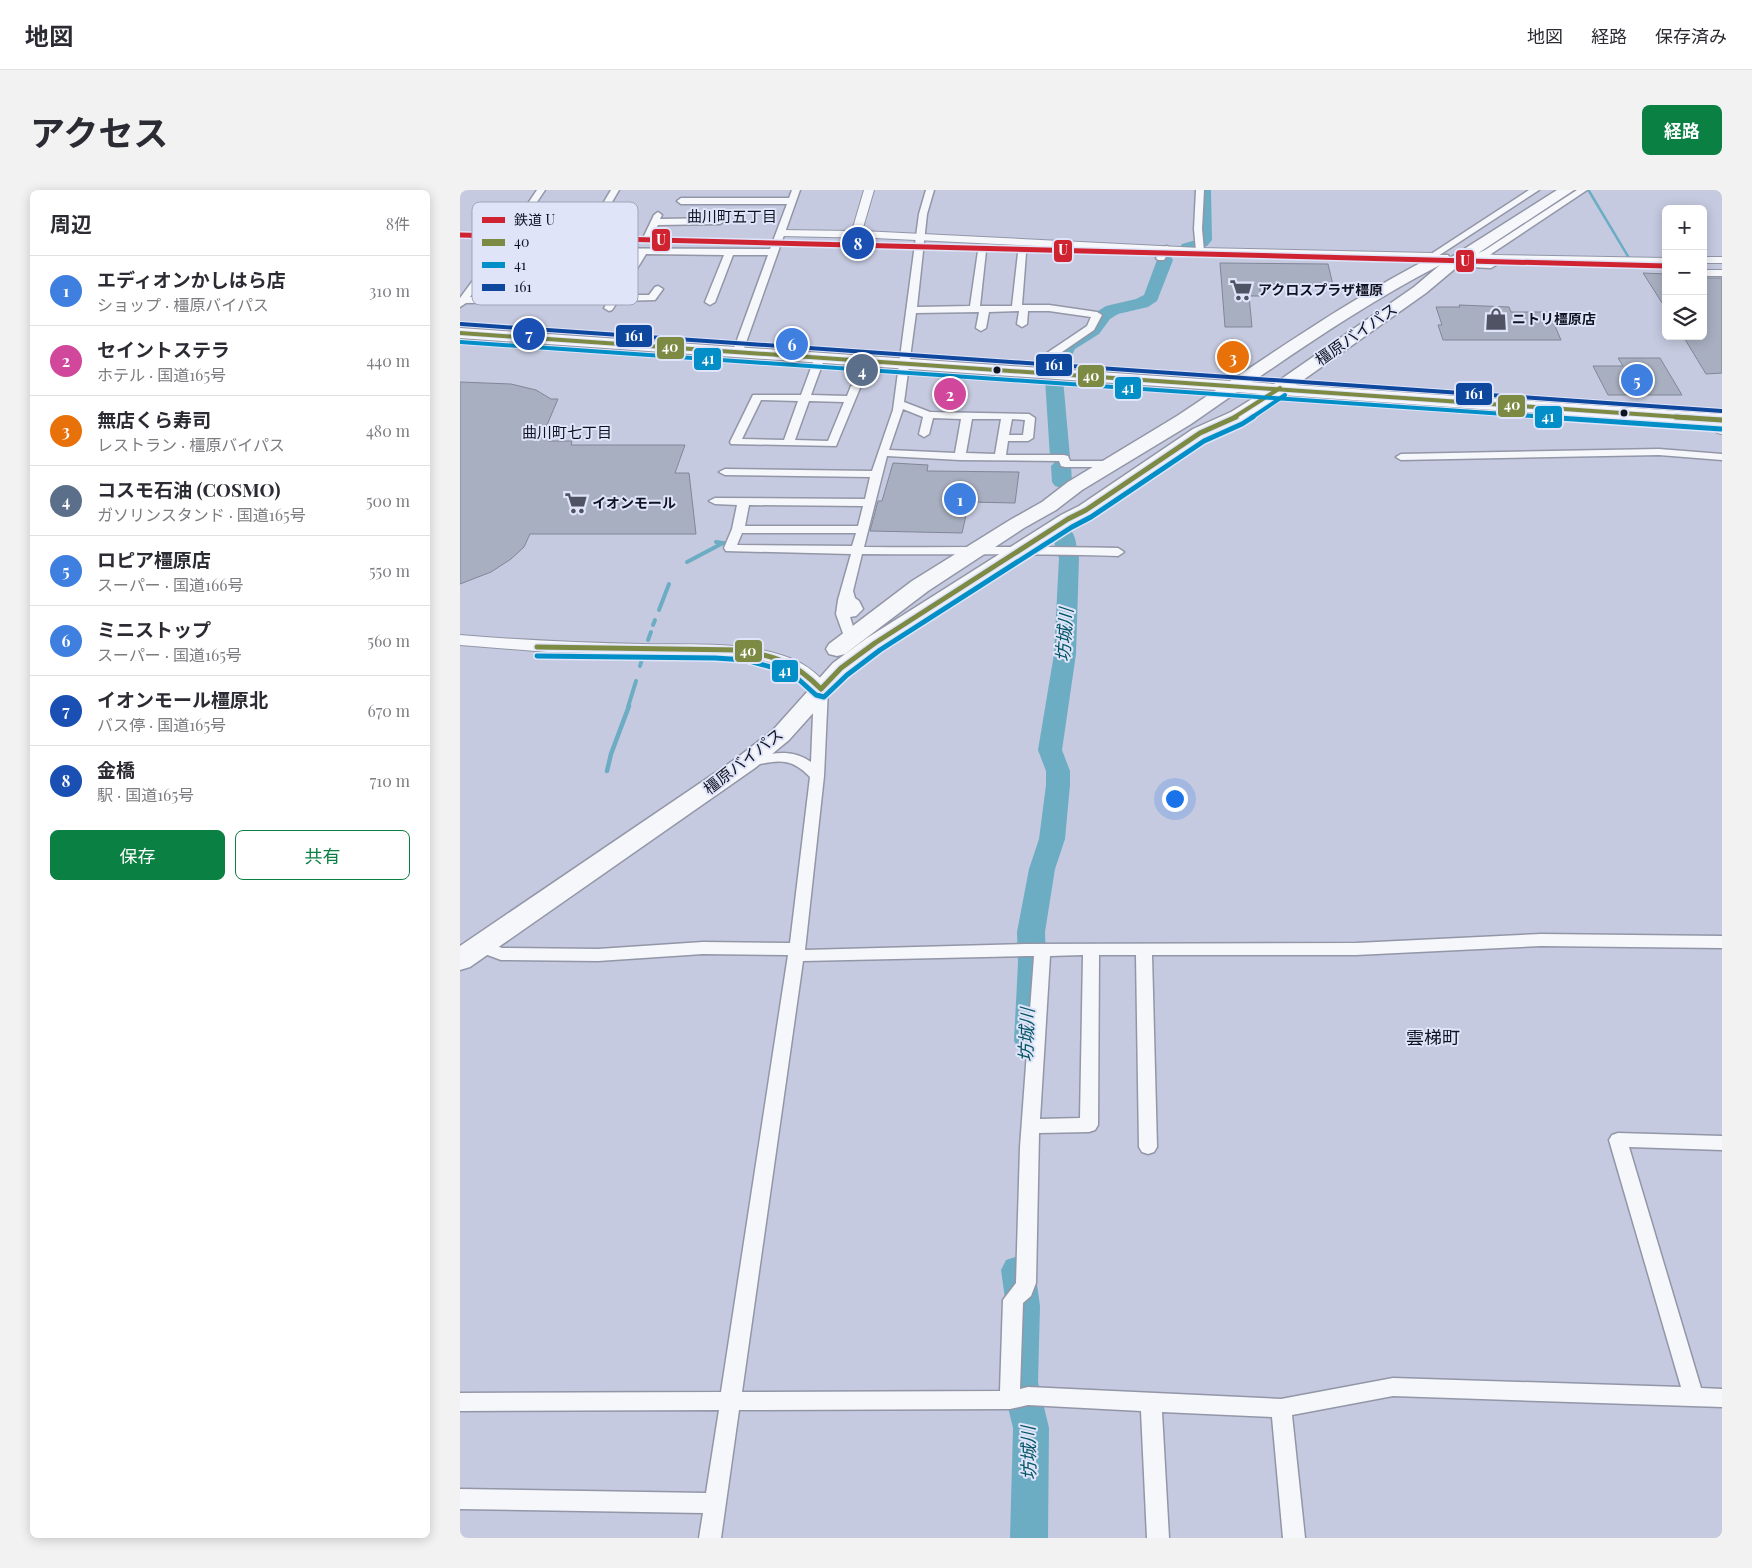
<!DOCTYPE html>
<html lang="ja">
<meta charset="utf-8">
<style>
body{margin:0;font-family:"Playfair Display","Noto Sans JP",serif;background:#f2f2f3;color:#2b2b33}
.controls{position:absolute;right:15px;top:15px;display:grid;overflow:hidden;border-radius:8px;box-shadow:0 2px 12px #0003}
.controls button{width:45px;height:45px;display:grid;place-items:center;padding:0;border:0;border-bottom:1px solid #e1e1e2;background:#fff;color:#2b2b33;font:25px sans-serif}
.you{position:absolute;left:714px;top:608px;width:18px;height:18px;margin:-12px;border:4px solid #fff;border-radius:50%;background:#1a73e8;box-shadow:0 0 0 8px #1a73e833}
.badge{display:grid;place-items:center;width:32px;height:32px;border-radius:50%;background:#0b8043;color:#fff;font-size:16px;font-weight:700}
.pin{position:absolute;translate:-50% -50%;border:2px solid #fff;box-shadow:0 1px 5px #0006}
.list{margin:0;padding:0;list-style:none}
h2{display:flex;justify-content:space-between;align-items:center;height:65px;margin:0;padding:0 20px;font-size:21px}
h2 small{font-size:16px;font-weight:400;color:#7c7c81}
.list li{display:grid;grid-template-columns:32px 1fr auto;gap:15px;align-items:center;box-sizing:border-box;height:70px;padding:0 20px;border-top:1px solid #e1e1e2}
.list b{display:block;font-size:19px;white-space:nowrap}
.list p{margin:0;font-size:16px;white-space:nowrap;color:#7c7c81}
.list em{font-size:16px;font-style:normal;color:#7c7c81}
.actions{display:flex;gap:10px;padding:15px 20px}
.actions a{flex:1;padding:11px 0;border:1px solid #0b8043;border-radius:8px;text-align:center;font-size:18px;color:#0b8043}
.actions .main{background:#0b8043;color:#fff}
.icon{flex:none;width:28px;height:28px;fill:none;stroke:currentColor;stroke-width:2;stroke-linecap:round;stroke-linejoin:round}
.map{position:relative;flex:none;width:1262px;height:1348px;overflow:hidden;border-radius:8px}
header{display:flex;align-items:center;gap:30px;box-sizing:border-box;height:70px;padding:0 25px;background:#fff;border-bottom:1px solid #e1e1e2}
header strong{font-size:24px}
nav{display:flex;gap:28px;margin-inline-start:auto;font-size:18px}
.intro{display:flex;align-items:center;justify-content:space-between;box-sizing:border-box;height:120px;padding:0 30px}
h1{margin:0;font-size:35px}
.button{padding:12px 22px;border-radius:8px;background:#0b8043;color:#fff;font-size:18px;font-weight:700}
main{display:flex;gap:30px;padding:0 30px}
aside{flex:1;background:#fff;border-radius:8px;box-shadow:0 2px 12px #0003}
.map>svg:first-child{display:block}
.lines{fill:none;stroke-linecap:round;stroke-linejoin:round}
.stream-far2{stroke:#6cadc3;stroke-width:2.5}
.stream-far1{stroke:#6cadc3;stroke-width:4}
.stream{stroke:#6cadc3;stroke-width:4.5}
.river{fill:#6cadc3;fill-rule:evenodd}
.building{fill:#a8afc0;stroke:#818797}
.minor-casing{stroke:#9296a7;stroke-width:3}
.tertiary-casing{stroke:#9296a7;stroke-width:2}
.trunk-casing{stroke:#9296a7;stroke-width:3}
.minor{fill:#f6f7fa;fill-rule:evenodd}
.tertiary{fill:#f6f7fa;fill-rule:evenodd}
.trunk{fill:#f6f7fa;fill-rule:evenodd}
.bus-1-far1-casing{stroke:#dfe4f9;stroke-width:6}
.bus-1-casing{stroke:#dfe4f9;stroke-width:8}
.bus-2-far1-casing{stroke:#dfe4f9;stroke-width:6}
.bus-2-casing{stroke:#dfe4f9;stroke-width:8}
.bus-3-casing{stroke:#dfe4f9;stroke-width:6}
.bus-1-far1{stroke:#7c8a44;stroke-width:4}
.bus-1{stroke:#7c8a44;stroke-width:5}
.bus-2-far1{stroke:#028fc8;stroke-width:4}
.bus-2{stroke:#028fc8;stroke-width:5}
.bus-3{stroke:#0e479e;stroke-width:4}
.rail-1-casing{stroke:#dfe4f9;stroke-width:8}
.rail-1{stroke:#d02332;stroke-width:5}
.bus-dot{fill:#101321;stroke:#dfe4f9;stroke-width:2}
.labels{text-anchor:middle;stroke-width:4;stroke-linejoin:round;paint-order:stroke}
.far-poi-label{font-size:14px;font-weight:bold;fill:#101321;stroke:#dfe4f9;text-anchor:start}
.far-neighbourhood-label{font-size:15px;fill:#101321;stroke:#dfe4f9}
.street-label{font-size:16px;fill:#101321;stroke:#dfe4f9}
.water-label{font-size:18px;font-style:italic;fill:#035565;stroke:#dfe4f9}
.neighbourhood-label{font-size:18px;fill:#101321;stroke:#dfe4f9}
.key{fill:#dfe4f9;stroke:#a1a5b8;stroke-width:1}
.key-label{font-size:14px;fill:#101321}
.line-badge{stroke:#dfe4f9;stroke-width:2}
.badge-label{font-size:14px;text-anchor:middle;font-weight:bold;fill:#fff}
</style>
<header>
<strong>地図</strong>
<nav><a>地図</a><a>経路</a><a>保存済み</a></nav>
</header>
<div class="intro"><h1>アクセス</h1><a class="button">経路</a></div>
<main>
<aside>
<h2>周辺<small>8件</small></h2>
<ul class="list">
<li><span class="badge" style="background:#3f7fe0">1</span><div><b>エディオンかしはら店</b><p>ショップ · 橿原バイパス</p></div><em>310 m</em></li>
<li><span class="badge" style="background:#d1479c">2</span><div><b>セイントステラ</b><p>ホテル · 国道165号</p></div><em>440 m</em></li>
<li><span class="badge" style="background:#e8710a">3</span><div><b>無店くら寿司</b><p>レストラン · 橿原バイパス</p></div><em>480 m</em></li>
<li><span class="badge" style="background:#5c6f8a">4</span><div><b>コスモ石油 (COSMO)</b><p>ガソリンスタンド · 国道165号</p></div><em>500 m</em></li>
<li><span class="badge" style="background:#3f7fe0">5</span><div><b>ロピア橿原店</b><p>スーパー · 国道166号</p></div><em>550 m</em></li>
<li><span class="badge" style="background:#3f7fe0">6</span><div><b>ミニストップ</b><p>スーパー · 国道165号</p></div><em>560 m</em></li>
<li><span class="badge" style="background:#1a4fb4">7</span><div><b>イオンモール橿原北</b><p>バス停 · 国道165号</p></div><em>670 m</em></li>
<li><span class="badge" style="background:#1a4fb4">8</span><div><b>金橋</b><p>駅 · 国道165号</p></div><em>710 m</em></li>
</ul>
<div class="actions"><a class="main">保存</a><a>共有</a></div>
</aside>
<div class="map">
<svg width="1262" height="1348" viewBox="0 0 1262 1348">
<rect width="100%" height="100%" fill="#c5cae0"/>
<g class="lines">
<path class="stream-far2" d="M1129,1L1169,68"/>
<g class="stream-far1">
<path d="M256,352L270,354"/>
<path d="M227,372L263,353"/>
<path d="M199,420L209,394"/>
<path d="M193,435L195,430"/>
<path d="M188,450L191,442"/>
<path d="M180,476L183,466"/>
<path d="M168,517L176,491"/>
</g>
<path class="stream" d="M147,581L151,564L169,516"/>
<g class="river">
<path d="M737,0H751L752,50L747,56L728,62L722,60L720,57L722,54L736,50Z"/>
<path d="M705,65L711,67L713,70L697,111L688,117L658,124L650,129L639,144L615,159L603,183L597,184L591,183L588,179L602,152L627,136L638,121L646,116L676,109L684,105L697,70L699,67Z"/>
<path d="M594,184L600,185L603,189L610,267L606,271L611,276L612,292L609,296L602,298L595,296L592,292L591,276L595,272L590,267L585,189L588,185Z"/>
<path d="M605,340L612,342C617,349 616,359 619,368L616,464L602,560L610,581V595L605,649L595,679L585,742L586,773L584,851L579,859L569,862L559,859L554,851L558,773L557,742L569,679L579,649L586,595V581L578,560L594,464L599,368C595,359 592,350 598,342Z"/>
<path d="M558,1066L570,1070L575,1080L580,1116L578,1192L589,1238L588,1348H550L553,1238L542,1192L546,1116L541,1080L546,1070Z"/>
</g>
</g>
<g class="building">
<path d="M760,73L868,74L873,95L799,94L801,106H789L792,137H765Z"/>
<path d="M1183,83L1206,84V119Z"/>
<path d="M1243,88H1262V183L1246,184L1223,146H1243Z"/>
<path d="M999,115L1049,117L1051,122H1089L1101,150H983L978,135H982L976,117H1000Z"/>
<path d="M1158,168H1200L1222,205H1148L1133,176H1163Z"/>
<path d="M0,192L51,194L76,200L91,209H98L84,242L92,243L88,251H112L111,255H225L215,283H229L236,344H70L64,357L51,369L31,382L0,394Z"/>
<path d="M433,273L468,275L467,281L559,282L555,313L509,312L502,343L410,341L418,311H422Z"/>
</g>
<g class="lines">
<defs>
<g id="minor">
<path d="M77,0H85L46,58L310,59L327,14H221L217,11L221,8H329L332,0H340L283,161L278,164L273,161L308,65H273L255,112L250,115L245,112L264,65L186,64L161,105H189L195,97L198,96L203,99L195,110L158,111L152,120L149,121L144,118L177,64H152L128,108L123,111L118,108L143,64H124L97,110L92,113L87,110L115,64H42L10,107H62L65,108V112L6,113L0,117V108L48,43Z"/>
<path d="M151,0H159L142,29H136L135,27Z"/>
<path d="M466,0H474L467,24L457,117L510,116L518,61L522,58L526,61L520,116H552L558,63L562,60L566,63L562,115H589L637,122L642,125L634,140L586,173L581,184L577,185L572,182L578,169L627,136L631,127L589,121H568L567,134L562,137L557,134L559,121L529,122L526,138L521,141L516,138L519,122L456,123L444,212L470,222L569,224L575,228L573,248L568,251H548L546,265H604L608,266L610,271H651L657,274L651,277H605L601,276L599,271L500,270L427,266L404,357C489,358 573,356 658,358L664,362L658,366C573,363 488,365 402,364L393,401L395,408L399,411L403,419L396,426L390,427L397,449L391,453L385,449L376,424L378,410L391,364L266,361L264,358L272,339L277,315L255,314L249,311L255,308L405,309L410,287L265,285L259,282L265,279L412,281L433,220L459,24ZM443,219L463,227L459,244L464,247L469,244L473,228L501,229L495,263L429,260ZM512,229H541L535,264L506,263ZM552,229L565,230L563,245H549ZM289,315L403,316L398,336H285ZM282,343H396L392,356L277,355Z"/>
<path d="M736,0H744L742,39L744,61L740,64L736,61L734,39Z"/>
<path d="M1069,0H1079L975,68L972,69L968,66Z"/>
<path d="M1117,0H1127L1031,64L1016,69L1012,66L1025,60Z"/>
<path d="M198,22L202,25L200,29L260,28L264,31L260,34L198,35L191,48H185L184,46L194,25Z"/>
<path d="M707,56L711,59L704,70H698L696,68L704,57Z"/>
<path d="M991,71L1031,72L1036,75L1031,78L988,76V72Z"/>
<path d="M360,164L365,167L351,205L387,206L391,196L395,195L400,198L376,256L271,254L270,252L293,205H341L355,167ZM301,210L338,211L324,250L282,249ZM349,211L384,212L368,251L335,250Z"/>
<path d="M1199,259L1262,264V270L1199,265L941,270L936,267L941,264Z"/>
<path d="M361,495L368,499L364,586L345,760L566,754L896,753L1081,744L1262,746V758L1081,756L896,765H692L697,957L694,962L688,964L682,962L679,957L676,765H639L638,935L635,940L629,942L579,943L576,1093L571,1106L563,1113L560,1199L568,1197L821,1209L933,1188L1221,1197L1149,950L1152,945L1158,943L1262,946V960L1169,957L1241,1198L1262,1199V1217L933,1206L832,1225L845,1348H823L812,1227L702,1222L709,1348H687L681,1221L568,1215L550,1219L279,1220L261,1348H239L243,1323L0,1319V1299L246,1303L259,1220L0,1221V1203L261,1202L328,765L243,764L138,771L41,770L14,760L12,756L14,752L20,750L42,758L138,759L243,752L330,753L350,587C328,564 313,572 286,577L281,576L279,573L281,570L286,569C309,564 330,557 351,572L354,499ZM623,765L620,928L580,929L590,766ZM566,766H574L560,957L556,1093L543,1110L540,1201L282,1202L343,771Z"/>
</g>
<g id="tertiary">
<path d="M404,0H414L402,41L740,58L972,63L978,66L972,69L740,64L415,48L321,46L316,43L321,40L392,41Z"/>
<path d="M1009,61L1035,65L1206,68V74L1035,71L1005,66L1003,64L1005,62Z"/>
<rect x="1243" y="67" width="19" height="6"/>
<rect x="1243" y="80" width="19" height="6"/>
<path d="M1255,226L1260,227L1262,230V244L1257,243L1248,230Z"/>
<path d="M0,445C61,450 121,453 182,454C228,455 277,451 321,465C341,471 357,481 369,499L367,503C353,506 349,493 339,486C322,473 301,469 280,466L88,462L0,455Z"/>
</g>
<path id="trunk" d="M1097,0H1114L997,77L966,103L836,195L1262,224V236L822,205L785,230L747,247L633,324L615,333L423,458L389,483L329,550L295,578L10,777L0,780V756L277,568L313,540L373,473L407,448L601,325L619,316L733,239L771,222L800,204L777,202L731,234L622,300L596,320L564,338L468,401L385,464L377,466L369,464L366,459L369,454L452,391L550,330L582,312L608,292L717,226L756,200L0,148V138L770,191C838,146 904,101 976,65H988L990,68ZM980,75L954,97L814,194L792,192C853,150 914,109 980,75Z"/>
</defs>
<use href="#minor" class="minor-casing"/>
<use href="#tertiary" class="tertiary-casing"/>
<use href="#trunk" class="trunk-casing"/>
<use href="#minor" class="minor"/>
<use href="#tertiary" class="tertiary"/>
<use href="#trunk" class="trunk"/>
<defs>
<g id="bus-1-far1">
<path d="M0,143L1234,228"/>
<path d="M773,228L820,198"/>
</g>
<g id="bus-1">
<path d="M1216,227L1262,230"/>
<path d="M77,457L279,460C316,466 334,472 361,499L381,478L415,453L608,329L626,320L740,243L776,227"/>
</g>
<g id="bus-2-far1">
<path d="M0,152L1102,228"/>
<path d="M791,228L825,205"/>
</g>
<g id="bus-2">
<path d="M1084,227L1261,239"/>
<path d="M77,466L255,468L286,470L325,481L337,488L356,505L364,507L387,485L420,460L612,337L631,327L744,251L782,234L793,227"/>
</g>
<path id="bus-3" d="M1,134L1262,221"/>
</defs>
<use href="#bus-1-far1" class="bus-1-far1-casing"/>
<use href="#bus-1" class="bus-1-casing"/>
<use href="#bus-2-far1" class="bus-2-far1-casing"/>
<use href="#bus-2" class="bus-2-casing"/>
<use href="#bus-3" class="bus-3-casing"/>
<use href="#bus-1-far1" class="bus-1-far1"/>
<use href="#bus-1" class="bus-1"/>
<use href="#bus-2-far1" class="bus-2-far1"/>
<use href="#bus-2" class="bus-2"/>
<use href="#bus-3" class="bus-3"/>
<defs>
<path id="rail-1" d="M0,45L1206,76"/>
</defs>
<use href="#rail-1" class="rail-1-casing"/>
<use href="#rail-1" class="rail-1"/>
</g>
<defs>
<symbol id="supermarket-bare" viewBox="-9 -9 18 18"><path d="M-6-5.5h2.5l.6 2H6L4.5 2H-2.5L-4.4-4H-6ZM-1.5 3.2a1.3 1.3 0 1 0 .1 0ZM3 3.2a1.3 1.3 0 1 0 .1 0Z" fill="#4f5364" stroke="#dfe4f9" stroke-width="2.5" paint-order="stroke"/></symbol>
<symbol id="shop-bare" viewBox="-9 -9 18 18"><path d="M-5-2.5h2.3a2.7 3.5 0 0 1 5.4 0H5L5.5 6h-11ZM-1.5-2.5h3a1.5 2.3 0 0 0-3 0Z" fill="#4f5364" stroke="#dfe4f9" stroke-width="2.5" paint-order="stroke"/></symbol>
</defs>
<g fill-rule="evenodd">
<use href="#supermarket-bare" x="765" y="84" width="32" height="32"/>
<use href="#shop-bare" x="1020" y="113" width="32" height="32"/>
<use href="#supermarket-bare" x="100" y="297" width="32" height="32"/>
</g>
<g class="bus-dot">
<circle cx="537" cy="180" r="4.5"/>
<circle cx="1164" cy="223" r="4.5"/>
</g>
<g class="labels">
<g class="far-poi-label">
<text x="798" y="105">アクロスプラザ橿原</text>
<text x="1052" y="134">ニトリ橿原店</text>
<text x="132" y="318">イオンモール</text>
</g>
<g class="far-neighbourhood-label">
<text x="272" y="32">曲川町五丁目</text>
<text x="107" y="248">曲川町七丁目</text>
</g>
<g class="street-label">
<text transform="translate(896 144) rotate(-35)" y="6">橿原バイパス</text>
<text transform="translate(283 571) rotate(-38)" y="6">橿原バイパス</text>
</g>
<g class="water-label">
<text transform="translate(605 445) rotate(-86)" y="6">坊城川</text>
<text transform="translate(567 845) rotate(-88)" y="6">坊城川</text>
<text transform="translate(569 1263) rotate(-91)" y="6">坊城川</text>
</g>
<g class="neighbourhood-label">
<text x="973" y="854">雲梯町</text>
</g>
</g>
<rect x="12" y="12" width="166" height="103" rx="8" class="key"/>
<rect x="22" y="27" width="23" height="6" fill="#d02332"/>
<rect x="22" y="49" width="23" height="7" fill="#7c8a44"/>
<rect x="22" y="72" width="23" height="6" fill="#028fc8"/>
<rect x="22" y="94" width="23" height="7" fill="#0e479e"/>
<g class="key-label">
<text x="54" y="35">鉄道 U</text>
<text x="54" y="57">40</text>
<text x="54" y="80">41</text>
<text x="54" y="102">161</text>
</g>
<g class="line-badge">
<rect x="191" y="38" width="20" height="24" rx="5" fill="#d02332"/>
<rect x="593" y="49" width="20" height="24" rx="5" fill="#d02332"/>
<rect x="995" y="59" width="20" height="24" rx="5" fill="#d02332"/>
<rect x="155" y="134" width="38" height="24" rx="5" fill="#0e479e"/>
<rect x="196" y="146" width="29" height="24" rx="5" fill="#7c8a44"/>
<rect x="233" y="157" width="29" height="24" rx="5" fill="#028fc8"/>
<rect x="575" y="163" width="38" height="24" rx="5" fill="#0e479e"/>
<rect x="617" y="174" width="28" height="24" rx="5" fill="#7c8a44"/>
<rect x="654" y="186" width="28" height="24" rx="5" fill="#028fc8"/>
<rect x="995" y="192" width="38" height="24" rx="5" fill="#0e479e"/>
<rect x="1037" y="204" width="29" height="24" rx="5" fill="#7c8a44"/>
<rect x="1074" y="215" width="29" height="24" rx="5" fill="#028fc8"/>
<rect x="274" y="449" width="29" height="24" rx="5" fill="#7c8a44"/>
<rect x="311" y="469" width="28" height="24" rx="5" fill="#028fc8"/>
</g>
<g class="badge-label">
<text x="201" y="55">U</text>
<text x="603" y="65">U</text>
<text x="1005" y="76">U</text>
<text x="174" y="151">161</text>
<text x="210" y="162">40</text>
<text x="248" y="174">41</text>
<text x="594" y="180">161</text>
<text x="631" y="191">40</text>
<text x="668" y="203">41</text>
<text x="1014" y="209">161</text>
<text x="1052" y="220">40</text>
<text x="1088" y="232">41</text>
<text x="288" y="466">40</text>
<text x="325" y="486">41</text>
</g>
</svg>
<div class="controls">
<button>+</button>
<button>−</button>
<button><svg class="icon" aria-label="layers" viewBox="0 0 24 24"><path d="M12 4l9 5-9 5-9-5zM3 14l9 5 9-5"/></svg></button>
</div>
<div class="you"></div>
<div class="pin badge" style="left:500px;top:309px;background:#3f7fe0">1</div>
<div class="pin badge" style="left:490px;top:204px;background:#d1479c">2</div>
<div class="pin badge" style="left:773px;top:167px;background:#e8710a">3</div>
<div class="pin badge" style="left:402px;top:180px;background:#5c6f8a">4</div>
<div class="pin badge" style="left:1177px;top:190px;background:#3f7fe0">5</div>
<div class="pin badge" style="left:332px;top:154px;background:#3f7fe0">6</div>
<div class="pin badge" style="left:69px;top:144px;background:#1a4fb4">7</div>
<div class="pin badge" style="left:398px;top:53px;background:#1a4fb4">8</div>
</div>
</main>
